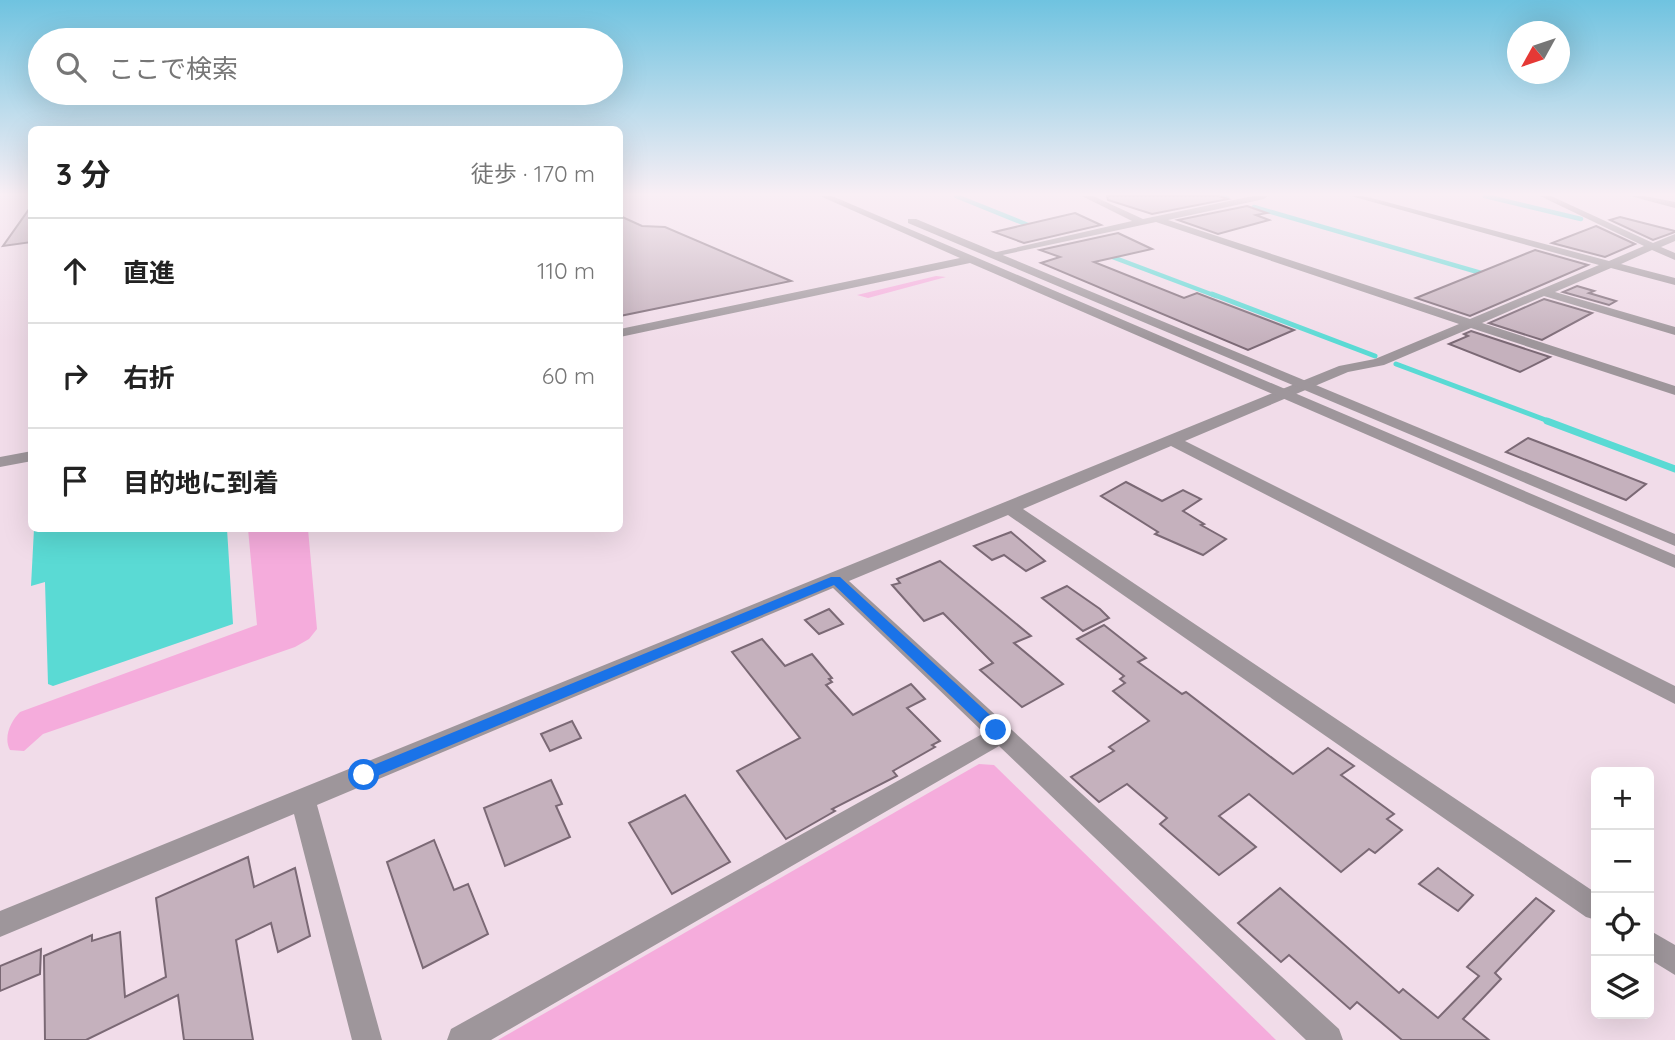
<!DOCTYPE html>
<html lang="ja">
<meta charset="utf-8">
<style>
body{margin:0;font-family:Quicksand,"Noto Sans JP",sans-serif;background:#f2f2f2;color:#222}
.controls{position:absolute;right:21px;bottom:21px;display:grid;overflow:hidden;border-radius:10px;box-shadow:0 7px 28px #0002}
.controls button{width:63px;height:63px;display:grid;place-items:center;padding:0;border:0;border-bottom:2px solid #e0e0e0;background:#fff;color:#222;font:35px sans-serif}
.compass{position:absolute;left:1507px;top:21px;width:63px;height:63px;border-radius:50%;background:#fff;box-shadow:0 7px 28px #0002;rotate:230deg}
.stop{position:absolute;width:21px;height:21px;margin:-16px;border:5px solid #1a73e8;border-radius:50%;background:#fff}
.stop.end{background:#1a73e8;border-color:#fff;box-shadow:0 2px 7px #0008}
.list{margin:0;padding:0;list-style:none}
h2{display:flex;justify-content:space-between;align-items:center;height:91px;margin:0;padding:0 28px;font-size:30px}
h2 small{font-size:23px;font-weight:400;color:#767676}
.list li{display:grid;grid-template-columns:46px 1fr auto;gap:21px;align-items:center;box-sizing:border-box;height:105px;padding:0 28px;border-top:2px solid #e0e0e0}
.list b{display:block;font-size:26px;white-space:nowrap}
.list em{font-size:23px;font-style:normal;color:#767676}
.icon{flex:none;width:38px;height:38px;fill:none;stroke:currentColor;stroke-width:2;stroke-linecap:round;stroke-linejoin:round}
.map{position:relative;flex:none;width:1675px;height:1040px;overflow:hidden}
.search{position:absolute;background:#fff;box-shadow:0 7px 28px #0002;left:28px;top:28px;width:595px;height:77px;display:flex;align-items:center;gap:18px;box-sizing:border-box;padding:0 24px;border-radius:38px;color:#767676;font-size:26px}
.panel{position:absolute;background:#fff;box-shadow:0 7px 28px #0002;left:28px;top:126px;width:595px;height:406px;border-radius:10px}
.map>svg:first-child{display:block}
.green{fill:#f5acdc}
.water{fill:#5adad4}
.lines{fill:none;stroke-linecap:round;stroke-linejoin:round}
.stream-far2{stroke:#5adad4;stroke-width:4.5}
.stream-far1{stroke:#5adad4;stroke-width:5}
.stream{stroke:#5adad4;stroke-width:7}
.building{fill:#c5b1bd;stroke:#7b6975;stroke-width:2}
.minor{fill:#9e969b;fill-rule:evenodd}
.tertiary{fill:#9e969b;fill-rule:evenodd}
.route{fill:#1a73e8}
</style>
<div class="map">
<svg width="1675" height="1040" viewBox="0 0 1675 1040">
<rect width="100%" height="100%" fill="#f1dce9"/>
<g class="green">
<path d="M936,276L946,277L868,298L857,295Z"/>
<path d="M248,529H308L317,629L309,639L295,647L43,734L24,751L10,750C3,737 11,721 20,712L257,625Z"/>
<path d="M979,764L994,765L1276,1040H498Z"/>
</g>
<path class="water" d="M34,529H227L233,624L53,686L48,684L45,582L31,586Z"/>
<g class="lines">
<g class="stream-far2">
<path d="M956,196L1033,227"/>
<path d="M1219,196L1227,198"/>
<path d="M1485,196L1581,219"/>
<path d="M1254,207L1488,275"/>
<path d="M1107,255L1216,296"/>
</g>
<g class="stream-far1">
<path d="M1212,294L1375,356"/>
<path d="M1396,364L1551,422"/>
</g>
<path class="stream" d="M1547,421L1675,469"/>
</g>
<g class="building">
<path d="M1107,196H1219L1228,199L1152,214L1108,200Z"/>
<path d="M32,205V242L3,246Z"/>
<path d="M1247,206L1267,213L1256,215L1269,220L1218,234L1178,220Z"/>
<path d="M1075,213L1101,225L1024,243L994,232Z"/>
<path d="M620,216L642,226L665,227L791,281L620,316Z"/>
<path d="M1620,217L1675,231V232L1653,240L1610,220Z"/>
<path d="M1596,226L1635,244L1605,257L1552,243Z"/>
<path d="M1118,233L1152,249L1094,262L1184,298L1197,293L1294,330L1248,350L1041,263L1060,257L1040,250Z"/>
<path d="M1535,250L1588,265L1470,316L1416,298Z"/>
<path d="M1577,286L1594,291L1589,293L1616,301L1609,305L1563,292Z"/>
<path d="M1544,299L1592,313L1542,340L1489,323Z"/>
<path d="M1471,331L1550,357L1520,372L1449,344L1468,336L1464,334Z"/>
<path d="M1528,438L1580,458L1646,484L1626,500L1506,452Z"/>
<path d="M1126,482L1162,501L1183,490L1201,499L1183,511L1204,524L1201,525L1226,539L1203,555L1155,534L1158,532L1101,496Z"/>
<path d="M1011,532L1045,561L1026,571L1004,555L992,560L974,546Z"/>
<path d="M940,561L1031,636L1014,643L1063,684L1022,707L980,670L993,663L943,613L924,621L892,585L900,583L897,579Z"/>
<path d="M1067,586L1100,609L1109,618L1083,631L1042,598Z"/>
<path d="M829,609L843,624L819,634L805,620Z"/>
<path d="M1104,625L1146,658L1138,662L1182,694L1186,692L1293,774L1328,748L1354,766L1341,775L1394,814L1387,819L1402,830L1375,853L1369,849L1341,872L1249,794L1219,816L1256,847L1219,875L1160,824L1167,818L1127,784L1099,802L1071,777L1114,751L1109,747L1149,721L1113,691L1125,683L1120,679L1124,676L1077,639Z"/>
<path d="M762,639L785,666L812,654L832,678L829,679L832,682L826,685L853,715L911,684L925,699L907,708L940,741L932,745L935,747L893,771L897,776L832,809L835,811L786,839L737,771L800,738L732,652Z"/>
<path d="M572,721L581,738L550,751L541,734Z"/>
<path d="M551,780L562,804L556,806L570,837L505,866L484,808Z"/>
<path d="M685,795L730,862L672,894L629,823Z"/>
<path d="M434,840L454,890L468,884L488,934L423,968L387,862Z"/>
<path d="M248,857L254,887L295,868L310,936L278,952L271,923L236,940L253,1040H184L178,995L86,1040H45L44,956L92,935V941L120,932L125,997L166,977L156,898Z"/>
<path d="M1438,868L1473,895L1458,911L1419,884Z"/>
<path d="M1280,888L1399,993L1403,989L1438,1018L1479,976L1467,967L1536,898L1554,911L1495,973L1501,979L1463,1019L1489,1040H1402L1357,1002L1350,1009L1289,955L1281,962L1238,923Z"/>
<path d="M41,949L40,974L0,991V966Z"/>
</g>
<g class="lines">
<g class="minor">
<path d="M1082,196H1093L1143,219L1253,196H1268L1264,199L1168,220L1470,319L1599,265L1351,196H1364L1609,261L1644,246L1540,196H1551L1653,243L1675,234V241L1661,247L1675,253V260L1652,250L1621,264L1675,278V285L1611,268L1555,292L1675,327V335L1544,296L1482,323L1675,386V395L1471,328L1384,365L1348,372L1185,441L1675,686V704L1171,446L1023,509L1596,893V920L1586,917L1008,515L849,581L1339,1029L1343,1040H1306L999,746L491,1040H447L451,1029L984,733L833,588L317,805L382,1040H352L294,814L0,937V911L1339,366L1375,359L1459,324L1156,222L993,257L988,254L1132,221Z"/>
<path d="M1630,196H1645L1675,202V208Z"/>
<path d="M1649,930L1675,945V975L1649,959Z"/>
</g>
<g class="tertiary">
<path d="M820,196H832L1675,555V568L970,263L620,337V329L960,258Z"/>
<path d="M908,219H916L1675,534V546L908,223Z"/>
<path d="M32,451V461L0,467V457Z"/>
</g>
</g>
<linearGradient id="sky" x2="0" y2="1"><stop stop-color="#6fc3e0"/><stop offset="0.57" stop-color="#f9eff5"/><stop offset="1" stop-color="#f9eff5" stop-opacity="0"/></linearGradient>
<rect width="1675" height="341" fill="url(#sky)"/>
<path class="route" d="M831,577H840L1002,726V734H991L834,585L370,779H359L356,775L359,771Z"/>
</svg>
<div class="controls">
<button>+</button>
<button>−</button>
<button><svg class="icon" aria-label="locate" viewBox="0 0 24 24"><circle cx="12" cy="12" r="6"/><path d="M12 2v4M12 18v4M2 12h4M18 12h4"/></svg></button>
<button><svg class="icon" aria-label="layers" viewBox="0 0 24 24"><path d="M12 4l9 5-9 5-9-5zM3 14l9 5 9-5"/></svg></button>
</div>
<svg class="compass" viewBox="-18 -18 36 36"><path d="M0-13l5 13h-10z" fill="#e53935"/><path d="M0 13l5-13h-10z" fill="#767676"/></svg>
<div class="stop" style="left:364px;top:775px"></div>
<div class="stop end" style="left:996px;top:730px"></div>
<div class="search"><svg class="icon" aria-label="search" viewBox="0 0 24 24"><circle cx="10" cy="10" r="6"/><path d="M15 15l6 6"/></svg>ここで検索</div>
<section class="panel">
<h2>3 分<small>徒歩 · 170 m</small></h2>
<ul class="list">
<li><svg class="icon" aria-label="ahead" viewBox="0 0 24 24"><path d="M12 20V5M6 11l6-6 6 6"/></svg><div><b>直進</b></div><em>110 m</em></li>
<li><svg class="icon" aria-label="right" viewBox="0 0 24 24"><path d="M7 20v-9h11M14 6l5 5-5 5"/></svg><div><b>右折</b></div><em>60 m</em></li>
<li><svg class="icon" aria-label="arrive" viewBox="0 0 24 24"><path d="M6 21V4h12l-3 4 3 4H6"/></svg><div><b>目的地に到着</b></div></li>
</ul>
</section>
</div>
